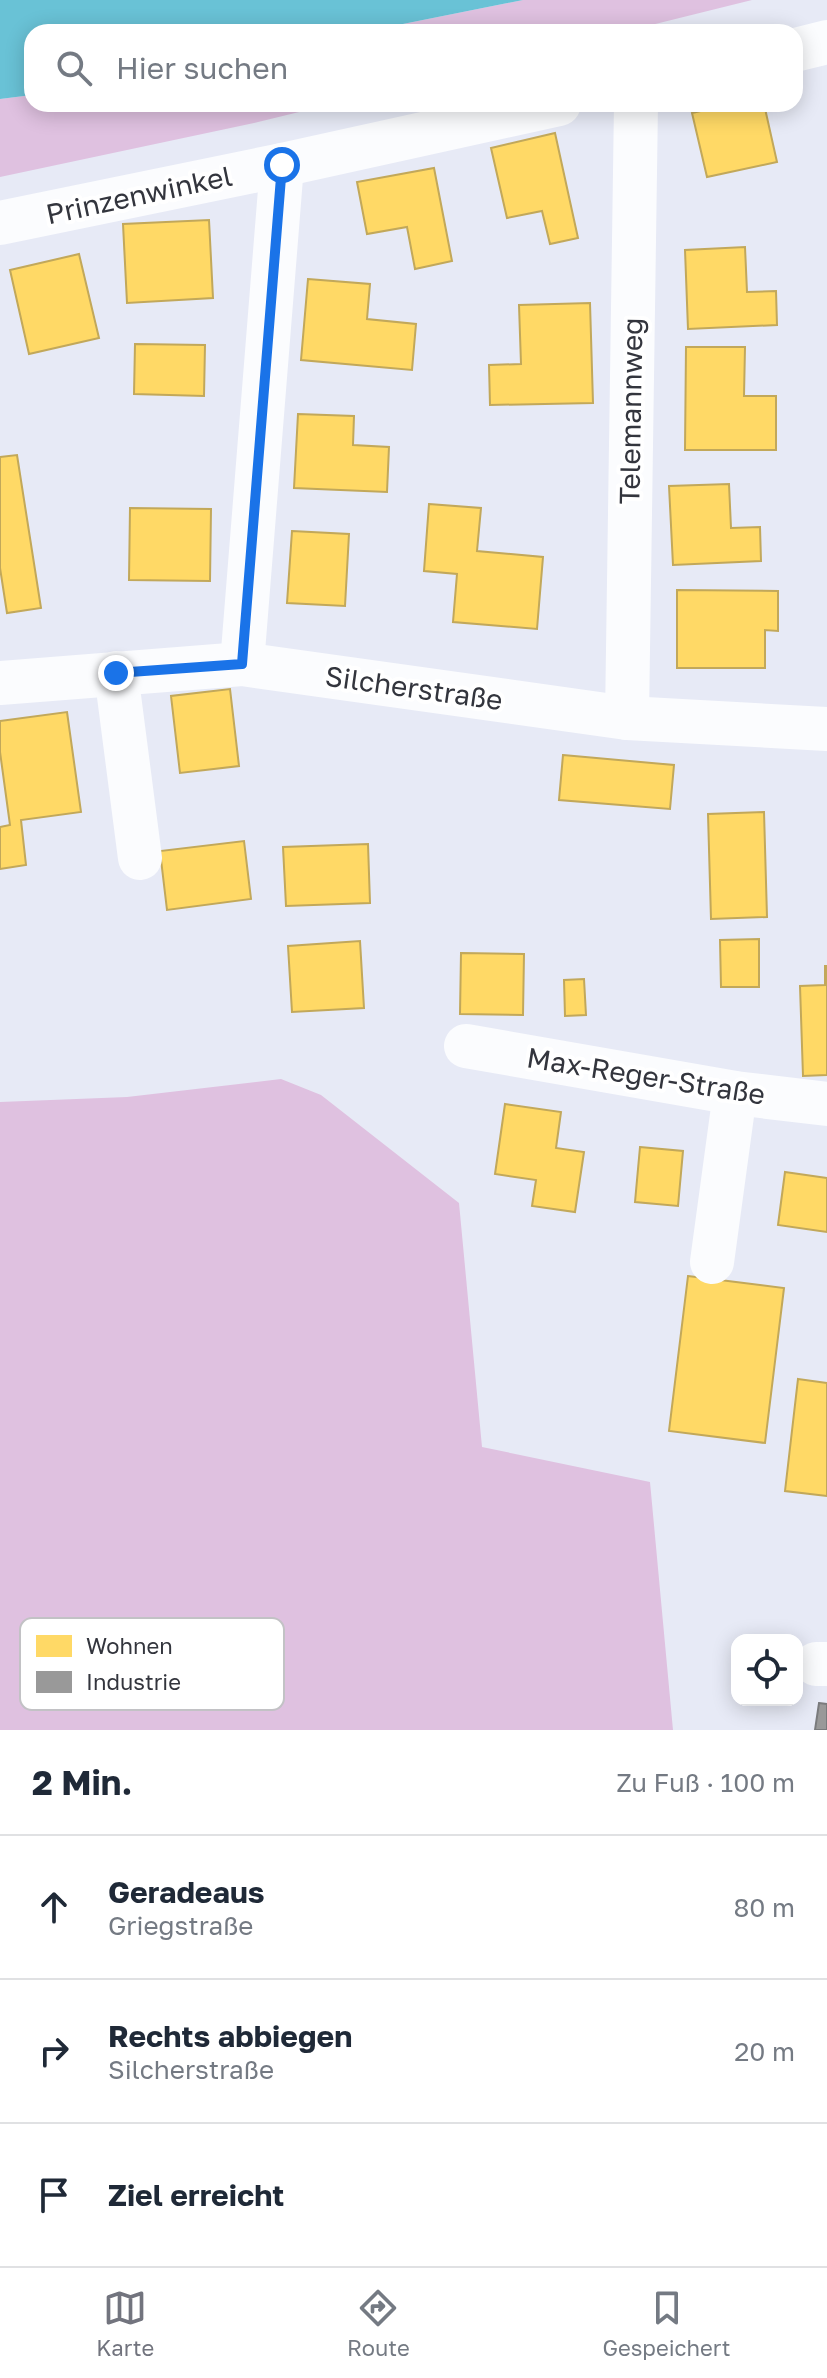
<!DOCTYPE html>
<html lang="de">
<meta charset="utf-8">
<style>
body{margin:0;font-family:"Golos Text",sans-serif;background:#f2f2f3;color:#1f2937}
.controls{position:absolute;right:24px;bottom:24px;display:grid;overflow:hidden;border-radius:16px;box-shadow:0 4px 20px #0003}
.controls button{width:72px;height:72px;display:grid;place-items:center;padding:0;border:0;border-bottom:2px solid #e0e1e3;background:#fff;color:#1f2937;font:40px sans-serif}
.stop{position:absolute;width:24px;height:24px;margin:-18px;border:6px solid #1a73e8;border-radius:50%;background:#fff}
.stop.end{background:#1a73e8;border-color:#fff;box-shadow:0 2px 8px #0008}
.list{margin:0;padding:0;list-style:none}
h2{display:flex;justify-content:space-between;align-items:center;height:104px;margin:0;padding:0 32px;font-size:34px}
h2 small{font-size:26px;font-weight:400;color:#747a83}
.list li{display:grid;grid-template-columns:52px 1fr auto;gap:24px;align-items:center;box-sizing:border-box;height:144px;padding:0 32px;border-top:2px solid #e0e1e3}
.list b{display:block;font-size:30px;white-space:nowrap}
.list p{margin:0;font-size:26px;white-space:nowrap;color:#747a83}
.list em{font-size:26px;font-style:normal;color:#747a83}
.icon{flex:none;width:44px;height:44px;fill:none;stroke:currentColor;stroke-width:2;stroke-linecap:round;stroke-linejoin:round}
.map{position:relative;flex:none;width:827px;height:1730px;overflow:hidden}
.search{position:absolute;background:#fff;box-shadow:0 4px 20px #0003;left:24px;right:24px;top:24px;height:88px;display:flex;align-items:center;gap:20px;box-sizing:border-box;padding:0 28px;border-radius:24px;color:#747a83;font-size:30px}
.sheet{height:536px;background:#fff}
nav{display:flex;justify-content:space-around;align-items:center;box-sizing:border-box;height:112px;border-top:2px solid #e0e1e3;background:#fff;font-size:22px;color:#747a83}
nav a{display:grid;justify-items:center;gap:4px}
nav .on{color:#72747e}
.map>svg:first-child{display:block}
.green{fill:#dfc1e0}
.water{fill:#69c2d6}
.homes{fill:#ffd966;stroke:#c2a85a;stroke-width:2}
.industry{fill:#999;stroke:#7a7b7d;stroke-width:2}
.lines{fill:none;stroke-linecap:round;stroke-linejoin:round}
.minor{stroke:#fbfcfe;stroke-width:44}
.route{stroke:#1a73e8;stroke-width:10}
.labels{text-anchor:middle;stroke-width:8;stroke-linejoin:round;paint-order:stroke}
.street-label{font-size:28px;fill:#33353d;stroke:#fff}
.key{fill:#fff;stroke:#c2c2c5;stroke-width:2}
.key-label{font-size:22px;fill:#33353d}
</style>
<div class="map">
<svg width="827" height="1730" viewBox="0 0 827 1730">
<rect width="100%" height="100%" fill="#e7eaf6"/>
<g class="green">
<path d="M523,0H752L623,32H363Z"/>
<path d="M32,95V104H332L254,123L0,177V99Z"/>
<path d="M281,1079L321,1095L459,1203L482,1447L650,1482L673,1730H0V1102L127,1097Z"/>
</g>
<path class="water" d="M0,0H523L363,32H32V95L0,99Z"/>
<g class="homes">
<path d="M731,104H764L777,162L707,177L692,113Z"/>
<path d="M555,133L578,238L550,244L542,211L507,218L491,148Z"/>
<path d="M434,168L452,261L415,269L407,227L367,234L357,182Z"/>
<path d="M209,220L213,298L127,303L123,224Z"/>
<path d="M745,247L747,292L776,291L777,325L688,329L685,250Z"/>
<path d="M79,254L99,338L29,354L10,270Z"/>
<path d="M308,279L370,284L367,319L416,324L412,370L301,360Z"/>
<path d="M590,303L593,403L490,405L489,365L521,364L519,305Z"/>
<path d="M135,344L205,345L204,396L134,394Z"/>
<path d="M686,347H745L744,396H776V450H685Z"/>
<path d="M298,414L354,416L353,445L389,447L387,492L294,488Z"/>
<path d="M17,455L41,608L7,613L0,568V457Z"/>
<path d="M729,484L731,528L760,527L761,561L673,565L669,486Z"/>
<path d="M429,504L481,508L477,551L543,557L537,629L453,622L457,574L424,571Z"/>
<path d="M130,508L211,509L210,581L129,580Z"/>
<path d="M292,531L349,534L345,606L287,603Z"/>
<path d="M677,590L778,591V631L765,630V668H677Z"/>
<path d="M230,689L239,766L180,773L171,696Z"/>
<path d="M67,712L81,812L21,820L26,865L0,869V827L10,825L0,752V721Z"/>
<path d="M563,755L674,765L670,809L559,800Z"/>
<path d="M764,812L767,917L711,919L708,814Z"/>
<path d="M244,841L251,899L167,910L160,851Z"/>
<path d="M368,844L370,903L286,906L283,847Z"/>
<path d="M759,939V987H721L720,940Z"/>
<path d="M360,941L364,1008L292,1012L288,946Z"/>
<path d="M461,953L524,954L523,1015L460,1014Z"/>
<path d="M825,966H827V1075L803,1076L800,986L825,985Z"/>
<path d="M584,979L586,1015L565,1016L564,980Z"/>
<path d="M505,1104L561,1112L556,1148L584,1152L575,1212L532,1206L536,1180L495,1174Z"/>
<path d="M640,1147L683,1151L678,1206L635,1202Z"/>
<path d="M785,1172L827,1178V1232L778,1225Z"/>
<path d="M688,1276L784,1288L765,1443L669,1431Z"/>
<path d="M798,1379L827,1383V1496L785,1491Z"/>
</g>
<path class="industry" d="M819,1703L827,1704V1730H815Z"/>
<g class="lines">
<g class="minor">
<path d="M795,50L827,42"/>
<path d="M0,223L282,165L559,104"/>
<path d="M242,664L282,165"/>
<path d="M116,673L140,858"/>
<path d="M0,683L242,664L627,718L827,729"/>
<path d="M627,718L636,104"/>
<path d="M466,1046L735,1093L827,1104"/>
<path d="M712,1262L735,1093"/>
<path d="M816,1664H827"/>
</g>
</g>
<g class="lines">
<path class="route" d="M116,673L242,664L282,165"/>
</g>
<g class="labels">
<g class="street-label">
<text transform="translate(139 195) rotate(-12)" y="10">Prinzenwinkel</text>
<text transform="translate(631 411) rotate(-89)" y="10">Telemannweg</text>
<text transform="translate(414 688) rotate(8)" y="10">Silcherstraße</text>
<text transform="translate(646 1076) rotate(9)" y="10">Max-Reger-Straße</text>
</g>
</g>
<rect x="20" y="1618" width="264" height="92" rx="12" class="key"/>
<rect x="36" y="1635" width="36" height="22" fill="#ffd966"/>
<rect x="36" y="1671" width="36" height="22" fill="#999"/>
<g class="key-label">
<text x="86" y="1654">Wohnen</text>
<text x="86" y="1690">Industrie</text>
</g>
</svg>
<div class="controls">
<button><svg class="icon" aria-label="locate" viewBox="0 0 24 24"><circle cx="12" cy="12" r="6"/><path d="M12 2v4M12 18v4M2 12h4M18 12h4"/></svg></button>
</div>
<div class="stop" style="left:282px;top:165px"></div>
<div class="stop end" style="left:116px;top:673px"></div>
<div class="search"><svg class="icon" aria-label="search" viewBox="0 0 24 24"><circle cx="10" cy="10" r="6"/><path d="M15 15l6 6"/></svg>Hier suchen</div>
</div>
<section class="sheet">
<h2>2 Min.<small>Zu Fuß · 100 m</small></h2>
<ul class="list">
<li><svg class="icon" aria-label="ahead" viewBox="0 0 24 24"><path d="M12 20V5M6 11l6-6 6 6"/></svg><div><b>Geradeaus</b><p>Griegstraße</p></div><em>80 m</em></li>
<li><svg class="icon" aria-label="right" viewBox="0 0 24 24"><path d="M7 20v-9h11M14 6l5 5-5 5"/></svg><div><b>Rechts abbiegen</b><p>Silcherstraße</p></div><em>20 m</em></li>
<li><svg class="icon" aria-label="arrive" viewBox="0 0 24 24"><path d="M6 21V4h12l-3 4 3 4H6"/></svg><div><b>Ziel erreicht</b></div></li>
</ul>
</section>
<nav>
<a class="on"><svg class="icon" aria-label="map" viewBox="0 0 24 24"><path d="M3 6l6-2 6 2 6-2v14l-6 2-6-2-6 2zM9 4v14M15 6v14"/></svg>Karte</a>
<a><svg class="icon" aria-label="directions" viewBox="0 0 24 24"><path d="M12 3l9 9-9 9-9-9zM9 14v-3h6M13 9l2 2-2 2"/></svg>Route</a>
<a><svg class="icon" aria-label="saved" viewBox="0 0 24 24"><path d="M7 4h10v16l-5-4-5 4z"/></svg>Gespeichert</a>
</nav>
